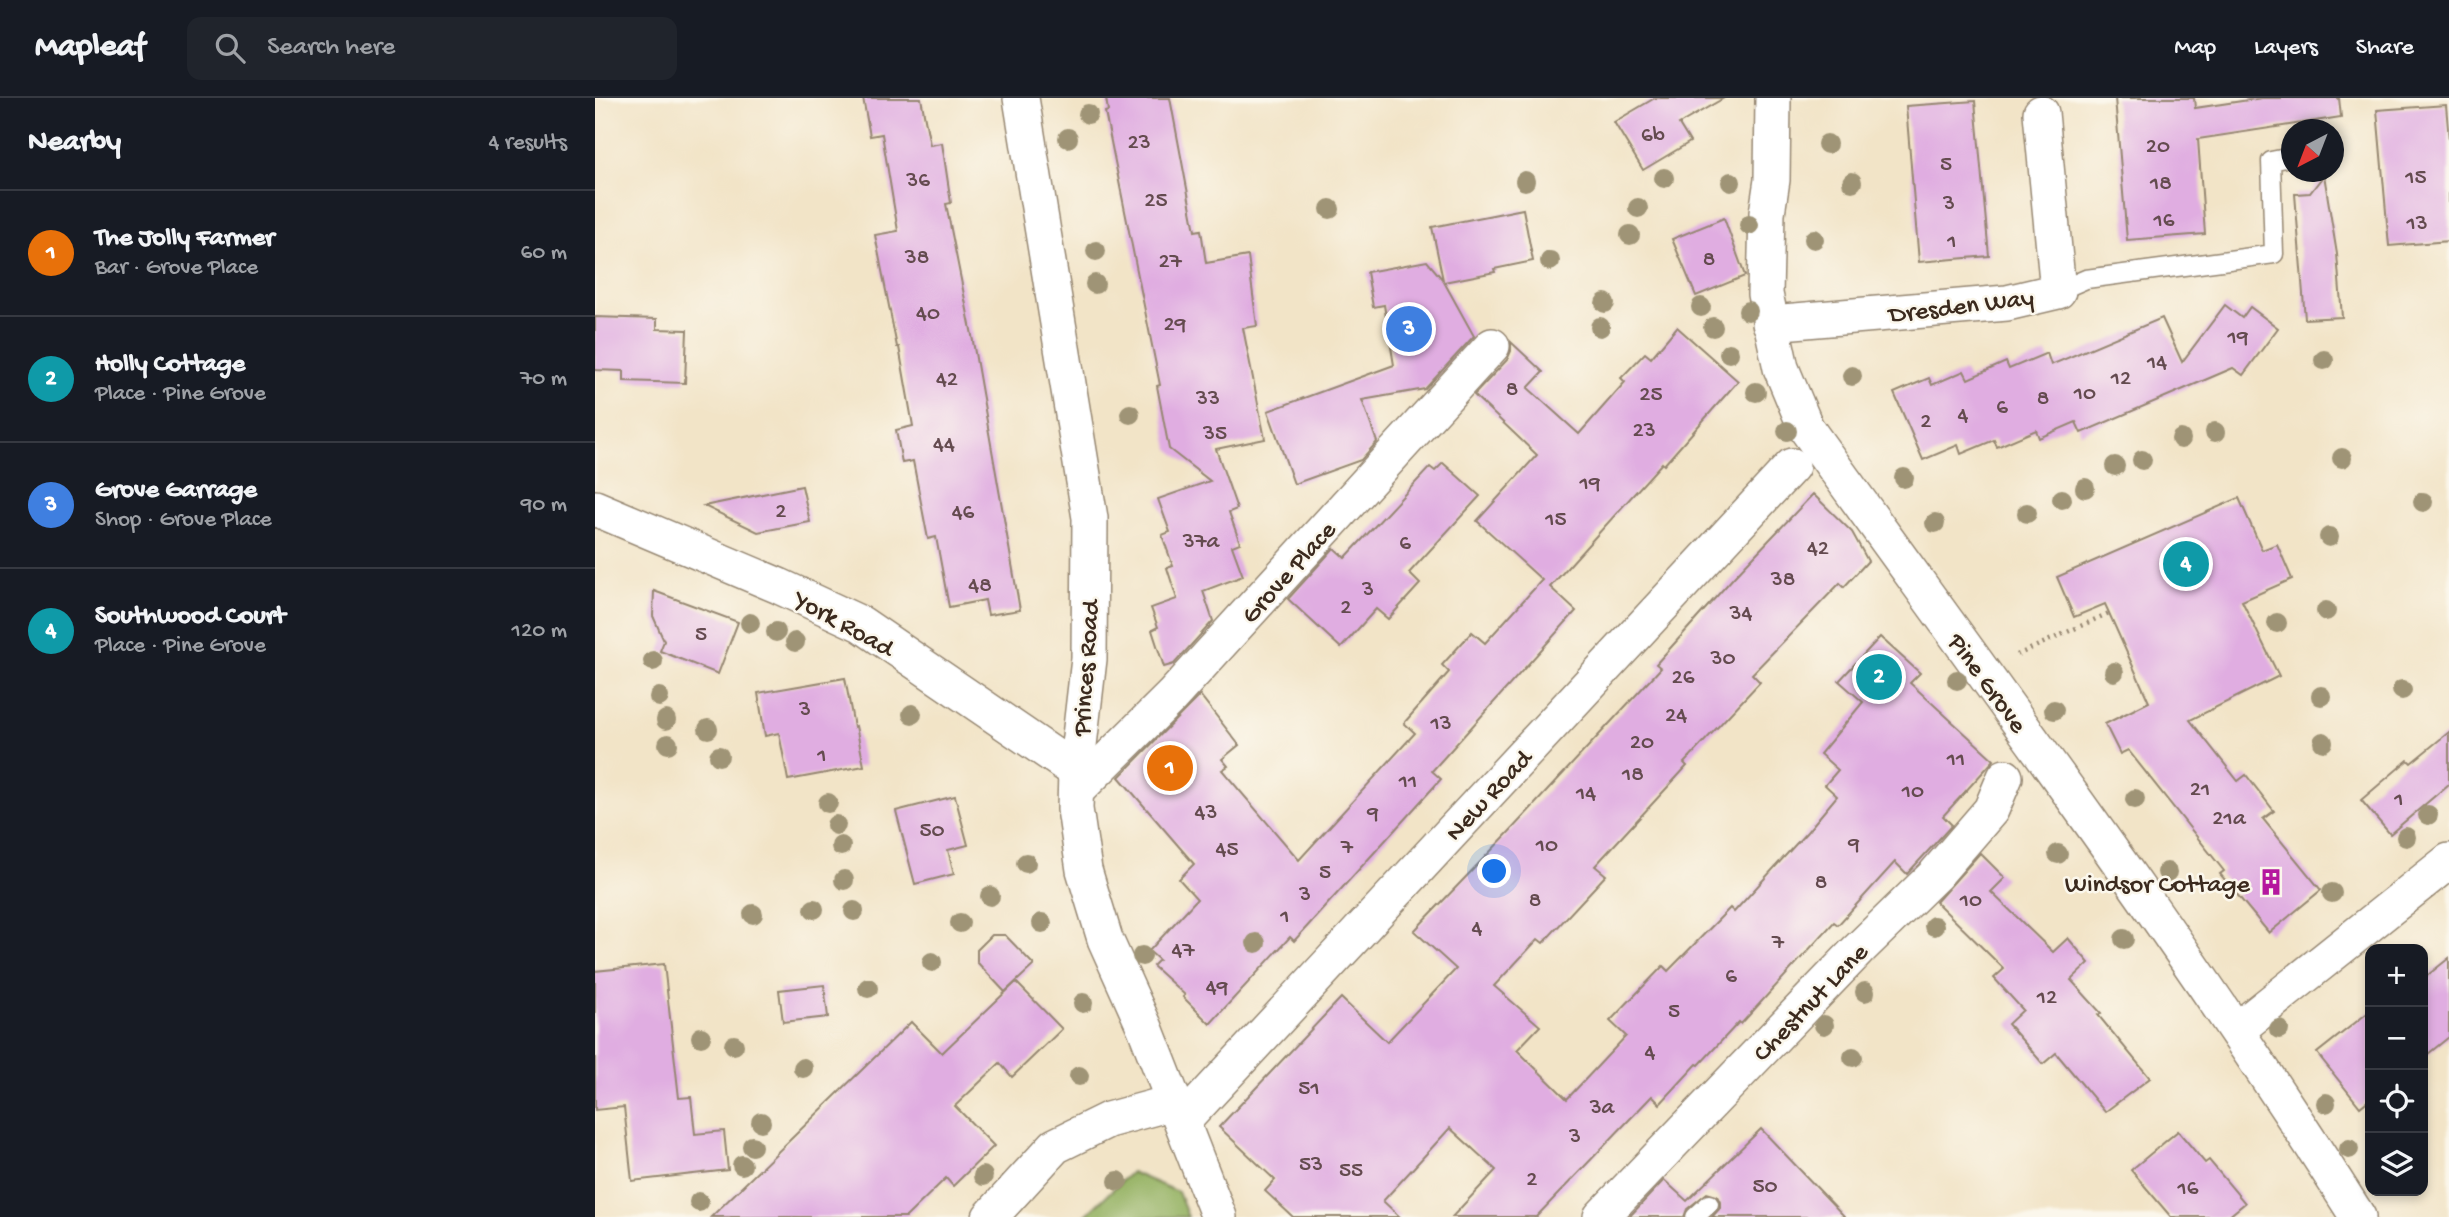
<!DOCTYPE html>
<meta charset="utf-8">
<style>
body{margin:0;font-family:"Gochi Hand",sans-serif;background:#20242c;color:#f1f3f6}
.controls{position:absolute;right:21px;bottom:21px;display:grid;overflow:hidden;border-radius:14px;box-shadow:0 4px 10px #0003}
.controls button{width:63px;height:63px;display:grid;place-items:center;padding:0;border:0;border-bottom:2px solid #363941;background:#171b24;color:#f1f3f6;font:35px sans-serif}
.compass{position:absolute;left:1686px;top:21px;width:63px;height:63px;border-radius:50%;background:#171b24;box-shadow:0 4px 10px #0003;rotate:222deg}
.you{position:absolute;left:900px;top:774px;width:24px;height:24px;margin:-18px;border:5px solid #fff;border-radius:50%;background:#1a73e8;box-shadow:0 0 0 10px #1a73e833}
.badge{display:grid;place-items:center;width:46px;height:46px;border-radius:50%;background:#d690ce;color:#fff;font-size:23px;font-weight:700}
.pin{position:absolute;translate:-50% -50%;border:4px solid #fff;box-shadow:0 2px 7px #0006}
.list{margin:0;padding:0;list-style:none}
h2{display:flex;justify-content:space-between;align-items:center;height:91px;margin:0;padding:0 28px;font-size:30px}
h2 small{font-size:23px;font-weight:400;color:#9ea1a6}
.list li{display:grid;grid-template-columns:46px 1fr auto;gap:21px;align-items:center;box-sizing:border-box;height:126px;padding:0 28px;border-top:2px solid #363941}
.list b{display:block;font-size:26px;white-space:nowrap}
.list p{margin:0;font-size:23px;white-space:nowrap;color:#9ea1a6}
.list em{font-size:23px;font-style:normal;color:#9ea1a6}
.icon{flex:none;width:38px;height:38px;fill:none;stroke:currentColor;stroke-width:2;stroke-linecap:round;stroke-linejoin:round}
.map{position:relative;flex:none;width:1854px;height:1119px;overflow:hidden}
header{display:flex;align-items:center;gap:42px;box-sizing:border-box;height:98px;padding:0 35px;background:#171b24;border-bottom:2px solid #363941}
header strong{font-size:33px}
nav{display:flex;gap:38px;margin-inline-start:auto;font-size:24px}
.search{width:490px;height:63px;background:#20242c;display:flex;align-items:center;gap:18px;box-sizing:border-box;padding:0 24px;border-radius:14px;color:#9ea1a6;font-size:26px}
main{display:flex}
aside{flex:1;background:#171b24}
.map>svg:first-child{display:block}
.forest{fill:#95b264;stroke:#686e41;stroke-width:2}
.building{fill:#e0ade1}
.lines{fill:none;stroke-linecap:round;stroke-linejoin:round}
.lane-casing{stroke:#968772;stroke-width:21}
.street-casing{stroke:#968772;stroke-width:38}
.path{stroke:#968772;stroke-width:4.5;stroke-dasharray:2 5;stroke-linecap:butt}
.lane{stroke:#fff;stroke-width:18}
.street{stroke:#fff;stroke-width:35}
.tree{fill:#9f9476}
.labels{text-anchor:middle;stroke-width:5;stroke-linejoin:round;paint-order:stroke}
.number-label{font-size:23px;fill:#644b4f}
.street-label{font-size:26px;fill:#3b2a1e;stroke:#fbf7ec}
.poi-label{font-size:26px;fill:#3b2a1e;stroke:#fbf7ec;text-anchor:end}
</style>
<header>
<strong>Mapleaf</strong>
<div class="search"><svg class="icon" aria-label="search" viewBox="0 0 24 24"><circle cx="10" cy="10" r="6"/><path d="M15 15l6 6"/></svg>Search here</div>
<nav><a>Map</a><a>Layers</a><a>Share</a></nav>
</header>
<main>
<aside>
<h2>Nearby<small>4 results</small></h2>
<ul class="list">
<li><span class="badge" style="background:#e8710a">1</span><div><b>The Jolly Farmer</b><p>Bar · Grove Place</p></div><em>60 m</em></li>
<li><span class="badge" style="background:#0f9aa8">2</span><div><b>Holly Cottage</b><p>Place · Pine Grove</p></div><em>70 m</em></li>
<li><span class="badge" style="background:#3f7fe0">3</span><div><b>Grove Garrage</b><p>Shop · Grove Place</p></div><em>90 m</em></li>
<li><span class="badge" style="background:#0f9aa8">4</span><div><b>Southwood Court</b><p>Place · Pine Grove</p></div><em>120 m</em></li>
</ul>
</aside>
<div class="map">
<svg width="1854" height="1119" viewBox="0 0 1854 1119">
<rect width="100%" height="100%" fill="#fbf7ec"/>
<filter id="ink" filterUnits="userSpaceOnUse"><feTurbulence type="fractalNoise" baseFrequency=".0143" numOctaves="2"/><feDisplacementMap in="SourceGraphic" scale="14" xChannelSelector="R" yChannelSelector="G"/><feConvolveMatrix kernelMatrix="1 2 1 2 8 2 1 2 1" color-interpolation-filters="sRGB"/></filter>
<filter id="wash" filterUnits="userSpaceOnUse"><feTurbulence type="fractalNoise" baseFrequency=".00686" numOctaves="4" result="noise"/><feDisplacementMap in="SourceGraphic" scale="28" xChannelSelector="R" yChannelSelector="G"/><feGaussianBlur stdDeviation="1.57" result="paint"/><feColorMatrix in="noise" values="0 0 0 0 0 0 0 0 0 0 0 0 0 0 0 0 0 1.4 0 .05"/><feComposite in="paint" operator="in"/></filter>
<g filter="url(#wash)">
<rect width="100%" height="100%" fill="#f2e4c7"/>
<path class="forest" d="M536,1074L583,1094L593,1119H489Z"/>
<g id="blocks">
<g class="building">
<path d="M268,0H326L335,47L347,45L356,105L351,106L376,232L425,512L393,517L390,502L354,509L341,439L333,441L318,363L307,365L301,332L318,328L304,249H302L280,137L303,133L287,36L275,38Z"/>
<path d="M511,0H575L600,133L606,132L611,165L653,158L662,228L648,230L670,341L621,351L642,411L634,414L645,445L637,448L648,478L608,493L618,523L579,566L569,569L557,532L563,529L556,510L582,501L572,470L578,468L567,437L575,434L563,401L615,383L574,351L562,288L565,287L510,14L513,13Z"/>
<path d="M1060,0H1129L1084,26L1095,44L1048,72L1019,24Z"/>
<path d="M1520,0H1599L1600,10L1667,0H1744L1746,19L1603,41L1610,136L1532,142Z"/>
<path d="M1380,3L1394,158L1324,164L1311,8Z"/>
<path d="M1851,7L1854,42V143L1794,148L1782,12Z"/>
<path d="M1729,77L1742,156L1747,219L1710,221L1700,96L1715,95Z"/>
<path d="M928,111L938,163L899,171L900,174L849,184L879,238L830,291L767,302L782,344L766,362L699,386L673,313L799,267L789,207L778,209L772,174L832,163L848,182L837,129Z"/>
<path d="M1129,120L1150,178L1101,198L1077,141Z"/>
<path d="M1630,207L1647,220L1655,209L1683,230L1648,277L1638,270L1486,335L1481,324L1444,340L1441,332L1402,349L1399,342L1366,356L1363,347L1328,362L1299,295L1334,280L1337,287L1369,273L1373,281L1411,264L1414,271L1452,255L1456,267L1567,220L1587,264Z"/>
<path d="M0,219L62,221V231L92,232L90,285L29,283V273L0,272Z"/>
<path d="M1082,229L1143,283L1069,367L1067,365L955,489L981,513L837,673L846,681L699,843L695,839L615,926L588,899L590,897L558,868L564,862L554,853L602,801L584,781L599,766L524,679L605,597L644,647L627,661L633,668L627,672L704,762L820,635L809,625L854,574L847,567L877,534L890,545L947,482L882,423L942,357L879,297L912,262L916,253V244L948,274L933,290L984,336L1030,284L1026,280L1050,255L1056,260Z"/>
<path d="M848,365L885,398L814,475L825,486L793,521L781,511L746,550L693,501L739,450L750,460L835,369L840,373Z"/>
<path d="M207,388L215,424L163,434L109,408Z"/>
<path d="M1218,396L1257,434L1273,463L1249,489L1245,485L1157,576L1165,584L1089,665L1092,668L1000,768L1011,777L948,845L943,841L899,888L945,928L922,952L972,1001L1031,938L1015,923L1068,868L1073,873L1135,810L1139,814L1212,734L1242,698L1230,687L1243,672L1225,656L1268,604L1244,583L1285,539L1325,575L1315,585L1399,662L1348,718L1357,727L1312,776L1300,764L1243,827L1239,824L1146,926L1144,924L1104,967L1102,966L1065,1006L1057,998L941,1119H857L901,1072L855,1030L788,1103L805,1119H698L670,1093L680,1082L624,1029L746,900L792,944L861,871L819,833L914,734L1066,570L1061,566L1139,479Z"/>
<path d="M1644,400L1667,452L1682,446L1697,481L1647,503L1684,578L1595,622L1643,683L1651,677L1679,713L1668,721L1726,792L1674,835L1625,776L1629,773L1533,652L1525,656L1510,626L1554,604L1510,506L1479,519L1462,479Z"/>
<path d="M59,493L143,524L123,576L65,553L69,543L58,518Z"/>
<path d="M250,580L259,629L261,628L269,668L193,682L184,635L170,638L163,595Z"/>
<path d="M1854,634V686L1795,736L1766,702L1813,662L1816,665Z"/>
<path d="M360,698L373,747L353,752L359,776L320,786L301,713Z"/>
<path d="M1385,755L1410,780L1396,794L1458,854L1473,840L1494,865L1476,882L1506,915L1503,917L1555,980L1510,1014L1461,955L1448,966L1413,926L1428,912L1399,880L1409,871L1341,804Z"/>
<path d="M397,837H410L439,867L410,894L382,864V852Z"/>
<path d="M1854,860V939L1828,960V881Z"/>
<path d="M69,866L84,1000L96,999L100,1036L129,1033L133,1072L37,1083L29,1009L0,1012V873Z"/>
<path d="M421,884L467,931L417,979L405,965L360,1008L399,1048L358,1088L351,1080L311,1119H116L316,924L347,955Z"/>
<path d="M229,887L233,919L188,924L184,892Z"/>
<path d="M1775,913V1001L1765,1009L1722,955Z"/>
<path d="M1166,1031L1250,1119H1117L1125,1110V1104L1122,1098L1112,1095L1092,1111L1089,1119H1034L1069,1082L1092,1103Z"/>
<path d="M1583,1033L1610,1065L1614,1062L1650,1105L1633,1119H1576L1536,1072Z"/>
</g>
</g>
</g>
<g filter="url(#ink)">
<use href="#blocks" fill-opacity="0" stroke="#968772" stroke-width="2"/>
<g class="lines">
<defs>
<g id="lane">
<path d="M1463,193L1491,181L1679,156L1676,63L1696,59"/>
<path d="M1100,1119L1114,1106"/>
</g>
<g id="street">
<path d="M426,0L495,420L494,561L481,673L480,711L489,772L510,841L550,930L624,1119"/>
<path d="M1178,0L1177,82L1172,115L1170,196L1186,270L1211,330C1399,591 1592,848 1763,1119"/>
<path d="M1175,225L1412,205L1463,193L1446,15"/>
<path d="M0,410L184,488L266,526L481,673"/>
<path d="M481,693L577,598L897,248"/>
<path d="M1642,932L1854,763"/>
<path d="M588,1023L1197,368"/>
<path d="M395,1119L460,1048L513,1022L579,1004"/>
<path d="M1006,1119L1263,852L1340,777L1396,712L1410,679"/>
</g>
</defs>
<use href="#lane" class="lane-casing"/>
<use href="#street" class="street-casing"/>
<path class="path" d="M1422,557L1514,515"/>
<use href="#lane" class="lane"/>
<use href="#street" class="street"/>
</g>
<g class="tree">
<circle cx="493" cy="16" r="10"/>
<circle cx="473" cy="40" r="10"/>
<circle cx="1232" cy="46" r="10"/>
<circle cx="1069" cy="80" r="10"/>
<circle cx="930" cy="83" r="10"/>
<circle cx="1136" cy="84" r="10"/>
<circle cx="1257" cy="84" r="10"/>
<circle cx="1043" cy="110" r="10"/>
<circle cx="735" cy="111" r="10"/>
<circle cx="1154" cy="127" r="10"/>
<circle cx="1035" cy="137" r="10"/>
<circle cx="1219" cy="141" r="10"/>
<circle cx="501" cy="153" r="10"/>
<circle cx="955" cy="163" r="10"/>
<circle cx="500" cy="186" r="10"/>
<circle cx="1010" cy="205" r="10"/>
<circle cx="1106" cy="209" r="10"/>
<circle cx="1153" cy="213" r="10"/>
<circle cx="1005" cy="229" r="10"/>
<circle cx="1118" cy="229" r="10"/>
<circle cx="1134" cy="255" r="10"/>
<circle cx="1729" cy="262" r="10"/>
<circle cx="1257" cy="278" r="10"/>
<circle cx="1161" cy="294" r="10"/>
<circle cx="535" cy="316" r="10"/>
<circle cx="1192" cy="333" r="10"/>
<circle cx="1620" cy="334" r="10"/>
<circle cx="1586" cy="341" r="10"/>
<circle cx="1747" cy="360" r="10"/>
<circle cx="1547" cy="362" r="10"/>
<circle cx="1520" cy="368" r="10"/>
<circle cx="1309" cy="380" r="10"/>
<circle cx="1490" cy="390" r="10"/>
<circle cx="1467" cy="401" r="10"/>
<circle cx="1828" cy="404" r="10"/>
<circle cx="1432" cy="415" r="10"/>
<circle cx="1340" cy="425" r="10"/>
<circle cx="1734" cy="439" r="10"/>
<circle cx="1731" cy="513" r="10"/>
<circle cx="155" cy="525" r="10"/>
<circle cx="1682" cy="525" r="10"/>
<circle cx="181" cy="534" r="10"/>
<circle cx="200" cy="544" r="10"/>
<circle cx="58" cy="563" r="10"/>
<circle cx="1519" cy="574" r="10"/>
<circle cx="1362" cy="582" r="10"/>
<circle cx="1807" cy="592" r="10"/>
<circle cx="1726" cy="598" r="10"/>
<circle cx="64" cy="599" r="10"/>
<circle cx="1459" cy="612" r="10"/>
<circle cx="317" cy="616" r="10"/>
<circle cx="71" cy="622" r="10"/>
<circle cx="113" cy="631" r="10"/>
<circle cx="1728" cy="644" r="10"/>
<circle cx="73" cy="646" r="10"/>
<circle cx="124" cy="658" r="10"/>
<circle cx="1540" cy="701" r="10"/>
<circle cx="233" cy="705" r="10"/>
<circle cx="1833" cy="717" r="10"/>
<circle cx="241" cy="727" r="10"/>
<circle cx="1811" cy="739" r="10"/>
<circle cx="246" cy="748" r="10"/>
<circle cx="1463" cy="756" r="10"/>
<circle cx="431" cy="765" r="10"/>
<circle cx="1572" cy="774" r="10"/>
<circle cx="249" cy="782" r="10"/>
<circle cx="1737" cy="795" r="10"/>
<circle cx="395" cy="798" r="10"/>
<circle cx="219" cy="811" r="10"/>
<circle cx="259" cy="813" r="10"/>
<circle cx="158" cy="816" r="10"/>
<circle cx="365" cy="825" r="10"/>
<circle cx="447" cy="825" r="10"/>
<circle cx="1339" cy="828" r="10"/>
<circle cx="1529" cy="841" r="10"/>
<circle cx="661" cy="845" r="10"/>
<circle cx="547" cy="858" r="10"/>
<circle cx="337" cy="864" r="10"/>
<circle cx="273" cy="890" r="10"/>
<circle cx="1270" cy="894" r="10"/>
<circle cx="488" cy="905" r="10"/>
<circle cx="1229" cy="927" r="10"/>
<circle cx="1684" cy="931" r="10"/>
<circle cx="106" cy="939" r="10"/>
<circle cx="139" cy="947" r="10"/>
<circle cx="1258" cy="959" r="10"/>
<circle cx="208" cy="970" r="10"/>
<circle cx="484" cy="978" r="10"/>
<circle cx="1731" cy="1005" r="10"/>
<circle cx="166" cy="1024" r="10"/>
<circle cx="157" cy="1048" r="10"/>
<circle cx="1754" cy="1051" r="10"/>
<circle cx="147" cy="1067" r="10"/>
<circle cx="388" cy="1078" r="10"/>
<circle cx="523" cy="1083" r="10"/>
<circle cx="104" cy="1104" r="10"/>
</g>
</g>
<defs>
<symbol id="building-bare" viewBox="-9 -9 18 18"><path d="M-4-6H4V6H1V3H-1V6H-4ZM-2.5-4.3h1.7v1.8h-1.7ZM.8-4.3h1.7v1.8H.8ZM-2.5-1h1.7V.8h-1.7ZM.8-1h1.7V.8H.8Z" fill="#b5179e" stroke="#fbf7ec" stroke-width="2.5" paint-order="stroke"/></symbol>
</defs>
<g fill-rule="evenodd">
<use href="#building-bare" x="1657" y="765" width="38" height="38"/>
</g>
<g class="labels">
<g class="number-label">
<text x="1058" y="43">6b</text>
<text x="544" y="50">23</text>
<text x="1563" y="54">20</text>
<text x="1351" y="72">5</text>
<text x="1821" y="85">15</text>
<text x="323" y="88">36</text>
<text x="1566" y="91">18</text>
<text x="561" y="108">25</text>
<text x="1354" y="111">3</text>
<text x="1569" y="128">16</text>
<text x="1822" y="131">13</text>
<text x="1357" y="149">1</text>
<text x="322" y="165">38</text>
<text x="1114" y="167">8</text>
<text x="575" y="169">27</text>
<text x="333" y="221">40</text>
<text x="580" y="232">29</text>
<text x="1643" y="245">19</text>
<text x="1562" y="270">14</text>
<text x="1526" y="286">12</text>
<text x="352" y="287">42</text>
<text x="917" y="297">8</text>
<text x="1490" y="301">10</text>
<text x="1056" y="302">25</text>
<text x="613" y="306">33</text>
<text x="1448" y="306">8</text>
<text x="1407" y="315">6</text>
<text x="1368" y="323">4</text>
<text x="1331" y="329">2</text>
<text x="1049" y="338">23</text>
<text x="620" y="341">35</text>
<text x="349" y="352">44</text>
<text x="995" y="391">19</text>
<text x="186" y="419">2</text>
<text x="368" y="420">46</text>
<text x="961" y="427">15</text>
<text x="606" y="449">37a</text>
<text x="810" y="451">6</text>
<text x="1223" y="456">42</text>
<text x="1188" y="487">38</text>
<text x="385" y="493">48</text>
<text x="773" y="497">3</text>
<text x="751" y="515">2</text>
<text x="1146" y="521">34</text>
<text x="106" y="542">5</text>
<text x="1128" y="566">30</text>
<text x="1088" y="585">26</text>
<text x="210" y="617">3</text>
<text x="1081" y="623">24</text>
<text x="846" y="631">13</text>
<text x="1047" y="650">20</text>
<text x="227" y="663">1</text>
<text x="1361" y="667">11</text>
<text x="1038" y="682">18</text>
<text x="813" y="689">11</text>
<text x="1605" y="697">21</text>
<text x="1318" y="699">10</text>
<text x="991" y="701">14</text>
<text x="1804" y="707">1</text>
<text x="611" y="720">43</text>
<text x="778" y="721">9</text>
<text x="1634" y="726">21a</text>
<text x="337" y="738">50</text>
<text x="1259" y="752">9</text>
<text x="952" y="753">10</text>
<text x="752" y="755">7</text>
<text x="632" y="757">45</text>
<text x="730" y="780">5</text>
<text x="1226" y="790">8</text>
<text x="710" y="802">3</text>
<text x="940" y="808">8</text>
<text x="1376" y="808">10</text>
<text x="690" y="824">1</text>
<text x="882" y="836">4</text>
<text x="1183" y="850">7</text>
<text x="588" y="858">47</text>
<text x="1136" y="884">6</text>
<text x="622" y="895">49</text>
<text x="1452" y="905">12</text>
<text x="1079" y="919">5</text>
<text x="1055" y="960">4</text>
<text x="714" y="996">51</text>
<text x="1007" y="1015">3a</text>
<text x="980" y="1044">3</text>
<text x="716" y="1072">53</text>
<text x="756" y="1078">55</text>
<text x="937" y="1087">2</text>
<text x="1170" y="1094">50</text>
<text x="1593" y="1096">16</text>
</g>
<g class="street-label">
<text transform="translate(1366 206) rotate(-7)" y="9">Dresden Way</text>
<text transform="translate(692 473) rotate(-48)" y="9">Grove Place</text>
<text transform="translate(250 524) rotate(29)" y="9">York Road</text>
<text transform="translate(489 570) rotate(-86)" y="9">Princes Road</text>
<text transform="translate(1394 584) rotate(54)" y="9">Pine Grove</text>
<text transform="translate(892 696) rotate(-47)" y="9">New Road</text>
<text transform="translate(1214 903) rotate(-46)" y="9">Chestnut Lane</text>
</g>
<g class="poi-label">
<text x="1655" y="793">Windsor Cottage</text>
</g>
</g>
</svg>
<div class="controls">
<button>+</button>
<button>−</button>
<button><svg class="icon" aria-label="locate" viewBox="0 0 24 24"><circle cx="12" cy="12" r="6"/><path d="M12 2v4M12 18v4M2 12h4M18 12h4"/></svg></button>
<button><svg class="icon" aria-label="layers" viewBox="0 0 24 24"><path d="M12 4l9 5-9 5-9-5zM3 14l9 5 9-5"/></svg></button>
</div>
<svg class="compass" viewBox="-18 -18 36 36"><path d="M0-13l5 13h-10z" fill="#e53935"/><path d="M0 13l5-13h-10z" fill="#9ea1a6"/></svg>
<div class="you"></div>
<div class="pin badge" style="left:575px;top:670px;background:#e8710a">1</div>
<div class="pin badge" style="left:1284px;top:579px;background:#0f9aa8">2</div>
<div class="pin badge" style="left:814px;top:231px;background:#3f7fe0">3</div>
<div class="pin badge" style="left:1591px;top:466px;background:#0f9aa8">4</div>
</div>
</main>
